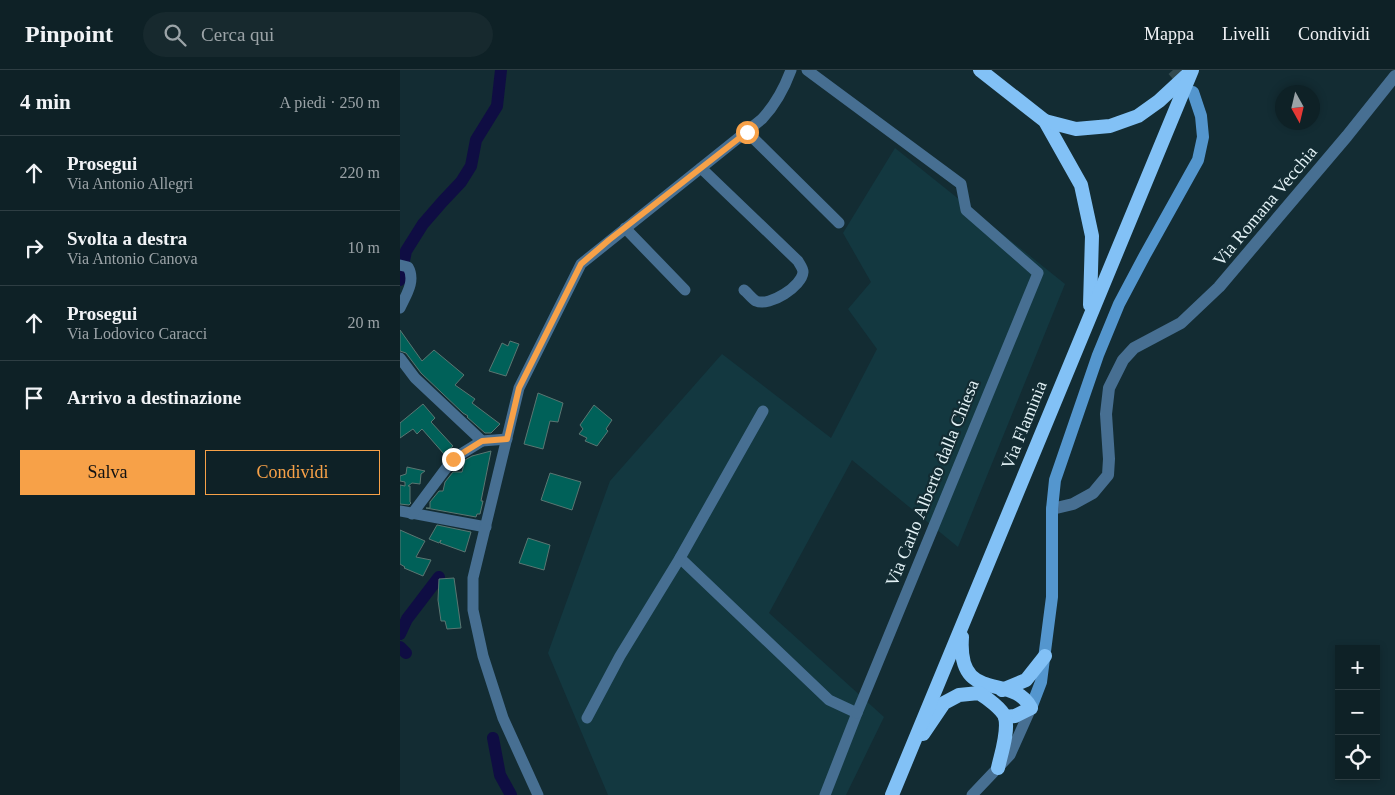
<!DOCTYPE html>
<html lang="it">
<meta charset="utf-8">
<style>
body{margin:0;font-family:Georgia,serif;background:#17292e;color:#f1f3f6}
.controls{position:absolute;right:15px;bottom:15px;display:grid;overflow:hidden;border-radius:0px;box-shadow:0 2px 8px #0003}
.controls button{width:45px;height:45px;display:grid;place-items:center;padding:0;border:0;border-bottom:1px solid #2e3e43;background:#0e2126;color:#f1f3f6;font:25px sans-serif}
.compass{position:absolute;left:875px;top:15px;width:45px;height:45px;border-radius:50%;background:#0e2126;box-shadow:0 2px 8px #0003;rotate:172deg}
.stop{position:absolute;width:15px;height:15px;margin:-11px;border:4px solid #f7a148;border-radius:50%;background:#fff}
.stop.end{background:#f7a148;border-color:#fff;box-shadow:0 1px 5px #0008}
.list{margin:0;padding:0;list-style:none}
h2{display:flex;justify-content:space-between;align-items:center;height:65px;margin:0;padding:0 20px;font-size:21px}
h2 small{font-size:16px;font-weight:400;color:#9ba3a7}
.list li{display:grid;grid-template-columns:32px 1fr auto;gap:15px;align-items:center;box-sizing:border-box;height:75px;padding:0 20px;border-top:1px solid #2e3e43}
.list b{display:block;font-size:19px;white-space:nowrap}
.list p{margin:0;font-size:16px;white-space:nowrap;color:#9ba3a7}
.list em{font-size:16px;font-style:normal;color:#9ba3a7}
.actions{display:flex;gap:10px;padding:15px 20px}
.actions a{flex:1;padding:11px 0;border:1px solid #f7a148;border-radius:0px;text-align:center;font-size:18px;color:#f7a148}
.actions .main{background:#f7a148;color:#111}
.icon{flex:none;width:28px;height:28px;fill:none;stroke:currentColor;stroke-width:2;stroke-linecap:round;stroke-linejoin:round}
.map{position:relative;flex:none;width:995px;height:725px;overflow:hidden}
header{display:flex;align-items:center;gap:30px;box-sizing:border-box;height:70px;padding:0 25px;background:#0e2126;border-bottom:1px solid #2e3e43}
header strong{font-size:24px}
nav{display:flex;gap:28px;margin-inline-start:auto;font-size:18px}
.search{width:350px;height:45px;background:#17292e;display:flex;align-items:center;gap:12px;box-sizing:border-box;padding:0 18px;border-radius:28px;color:#9ba3a7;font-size:19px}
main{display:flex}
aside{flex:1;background:#0e2126}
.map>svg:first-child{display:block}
.built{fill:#133840}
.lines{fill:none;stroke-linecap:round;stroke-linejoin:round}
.canal{stroke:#0f0d43;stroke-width:12}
.building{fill:#006159;stroke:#5a7672}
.secondary-tunnel{stroke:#324a50;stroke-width:12;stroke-dasharray:12 6;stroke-linecap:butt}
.minor{stroke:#476f92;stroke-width:11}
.tertiary{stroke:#476f92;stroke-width:12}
.secondary{stroke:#5496ce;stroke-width:12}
.trunk{stroke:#82c1f6;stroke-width:14}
.route{stroke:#f7a148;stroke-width:6}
.labels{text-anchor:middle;stroke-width:4.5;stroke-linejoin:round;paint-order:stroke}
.street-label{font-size:18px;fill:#e2f1f5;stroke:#132c33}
</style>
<header>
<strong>Pinpoint</strong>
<div class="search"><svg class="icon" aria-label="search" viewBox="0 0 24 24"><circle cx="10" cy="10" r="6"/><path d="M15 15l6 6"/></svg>Cerca qui</div>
<nav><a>Mappa</a><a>Livelli</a><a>Condividi</a></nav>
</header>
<main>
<aside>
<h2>4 min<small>A piedi · 250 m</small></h2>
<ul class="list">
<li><svg class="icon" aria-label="ahead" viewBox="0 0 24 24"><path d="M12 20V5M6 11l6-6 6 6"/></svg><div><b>Prosegui</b><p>Via Antonio Allegri</p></div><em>220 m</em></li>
<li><svg class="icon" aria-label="right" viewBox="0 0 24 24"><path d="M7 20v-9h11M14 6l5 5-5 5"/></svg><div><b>Svolta a destra</b><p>Via Antonio Canova</p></div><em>10 m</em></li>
<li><svg class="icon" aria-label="ahead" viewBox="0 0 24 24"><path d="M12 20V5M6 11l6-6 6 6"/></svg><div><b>Prosegui</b><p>Via Lodovico Caracci</p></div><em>20 m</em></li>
<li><svg class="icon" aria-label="arrive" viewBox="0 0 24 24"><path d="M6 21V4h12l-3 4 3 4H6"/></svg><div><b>Arrivo a destinazione</b></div></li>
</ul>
<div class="actions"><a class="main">Salva</a><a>Condividi</a></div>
</aside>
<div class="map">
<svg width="995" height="725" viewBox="0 0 995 725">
<rect width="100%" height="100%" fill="#132c33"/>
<path class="built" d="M495,78L665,214L558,477L452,390L369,543L484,647L446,725H208L148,583L210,411L322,284L431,368L477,279L448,239L471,212L443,163Z"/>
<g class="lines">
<g class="canal">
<path d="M0,210L6,181L23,154L43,131L61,112L71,96L76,70L97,36L101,0"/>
<path d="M0,564L7,549L39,507"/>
<path d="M0,577L6,583"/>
<path d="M93,668L100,705L111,725"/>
</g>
</g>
<g class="building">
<path d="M0,260L22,291L34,280L64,305L55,315L75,329L72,333L100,354L91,363H85L67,347L68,346L63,343L21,303L6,283L0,281Z"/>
<path d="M110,271L119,274L106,306L89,301L102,273L108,276Z"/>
<path d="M138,323L163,333L158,352L150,351L143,379L124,374Z"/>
<path d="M23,334L35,348L31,352L53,376L44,384L22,359L17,364L13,359L0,368V353Z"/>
<path d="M194,335L212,350L206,359L208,361L197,376L185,371L187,368L179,364L183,359L180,355Z"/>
<path d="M91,381L81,431H83L80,444H77L76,447L26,438H30V432L39,421H43L45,412L53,402H62L65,390L72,386Z"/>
<path d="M7,397L25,401L21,404L20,414L12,413L8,416H10V432L11,433L9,435L0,434V415L5,416V412L0,411V406L6,404Z"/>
<path d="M150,403L181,412L172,440L141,430Z"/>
<path d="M37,455L71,462L65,482L40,473L41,470L39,473L29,469Z"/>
<path d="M0,460L25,471L16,487L31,490L23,506L4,498L5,497L0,494Z"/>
<path d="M128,468L150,475L144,500L119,493Z"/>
<path d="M54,508L61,558L47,559L45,551H41L38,530L39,509Z"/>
</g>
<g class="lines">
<path class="secondary-tunnel" d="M773,0L787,16"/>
<g class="minor">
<path d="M407,0L561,114L566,140L638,203L457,643L425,725"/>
<path d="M347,62L439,153"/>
<path d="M301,98L398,191C400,195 403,198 403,202C402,216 370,237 356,231C352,229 348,223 344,220"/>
<path d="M225,158L285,220"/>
<path d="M0,195L8,197C16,211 6,225 0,238"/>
<path d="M0,288L15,308L82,371L107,369"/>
<path d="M0,441L86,457"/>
<path d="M12,444L53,389L82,371"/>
<path d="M280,488L429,630L457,643"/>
<path d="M187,648L220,586L280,488L363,341"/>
<path d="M138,725L103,648L83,586L73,540V508L119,318L181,194L362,49C376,34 384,19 391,0"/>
<path d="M572,725L610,685L631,638"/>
</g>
<path class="tertiary" d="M652,439L673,434L693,423L708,405L709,389L706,344L709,318L723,290L734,278L781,253L819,217L947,66L995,6"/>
<path class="secondary" d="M631,638L641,612L652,527V439L655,410L698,285L719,234L745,185L798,90L803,67L801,46L793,22"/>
<g class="trunk">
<path d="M580,0L645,51L681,115L692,166L690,235"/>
<path d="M645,51L676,59L710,56L738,46L759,31L787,5"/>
<path d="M562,567C557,636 613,602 631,638L615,646L605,647"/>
<path d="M602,620L626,610L645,586"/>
<path d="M523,664L544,633L559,625L579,623C587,628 602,639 605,647C609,661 601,684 598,698"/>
<path d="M492,725L792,0"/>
</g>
</g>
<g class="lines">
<path class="route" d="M53,389L82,371L107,369L119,318L181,194L209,170L347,62"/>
</g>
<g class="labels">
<g class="street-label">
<text transform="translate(865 136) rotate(-50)" y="6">Via Romana Vecchia</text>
<text transform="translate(624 355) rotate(-68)" y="6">Via Flaminia</text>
<text transform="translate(532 413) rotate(-68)" y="6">Via Carlo Alberto dalla Chiesa</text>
</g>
</g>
</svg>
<div class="controls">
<button>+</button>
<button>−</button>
<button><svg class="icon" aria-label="locate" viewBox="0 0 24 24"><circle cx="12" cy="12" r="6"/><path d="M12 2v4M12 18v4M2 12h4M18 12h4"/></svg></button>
</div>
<svg class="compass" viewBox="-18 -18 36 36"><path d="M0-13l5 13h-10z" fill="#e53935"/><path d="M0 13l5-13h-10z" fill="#9ba3a7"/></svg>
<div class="stop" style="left:347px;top:62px"></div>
<div class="stop end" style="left:53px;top:389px"></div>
</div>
</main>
